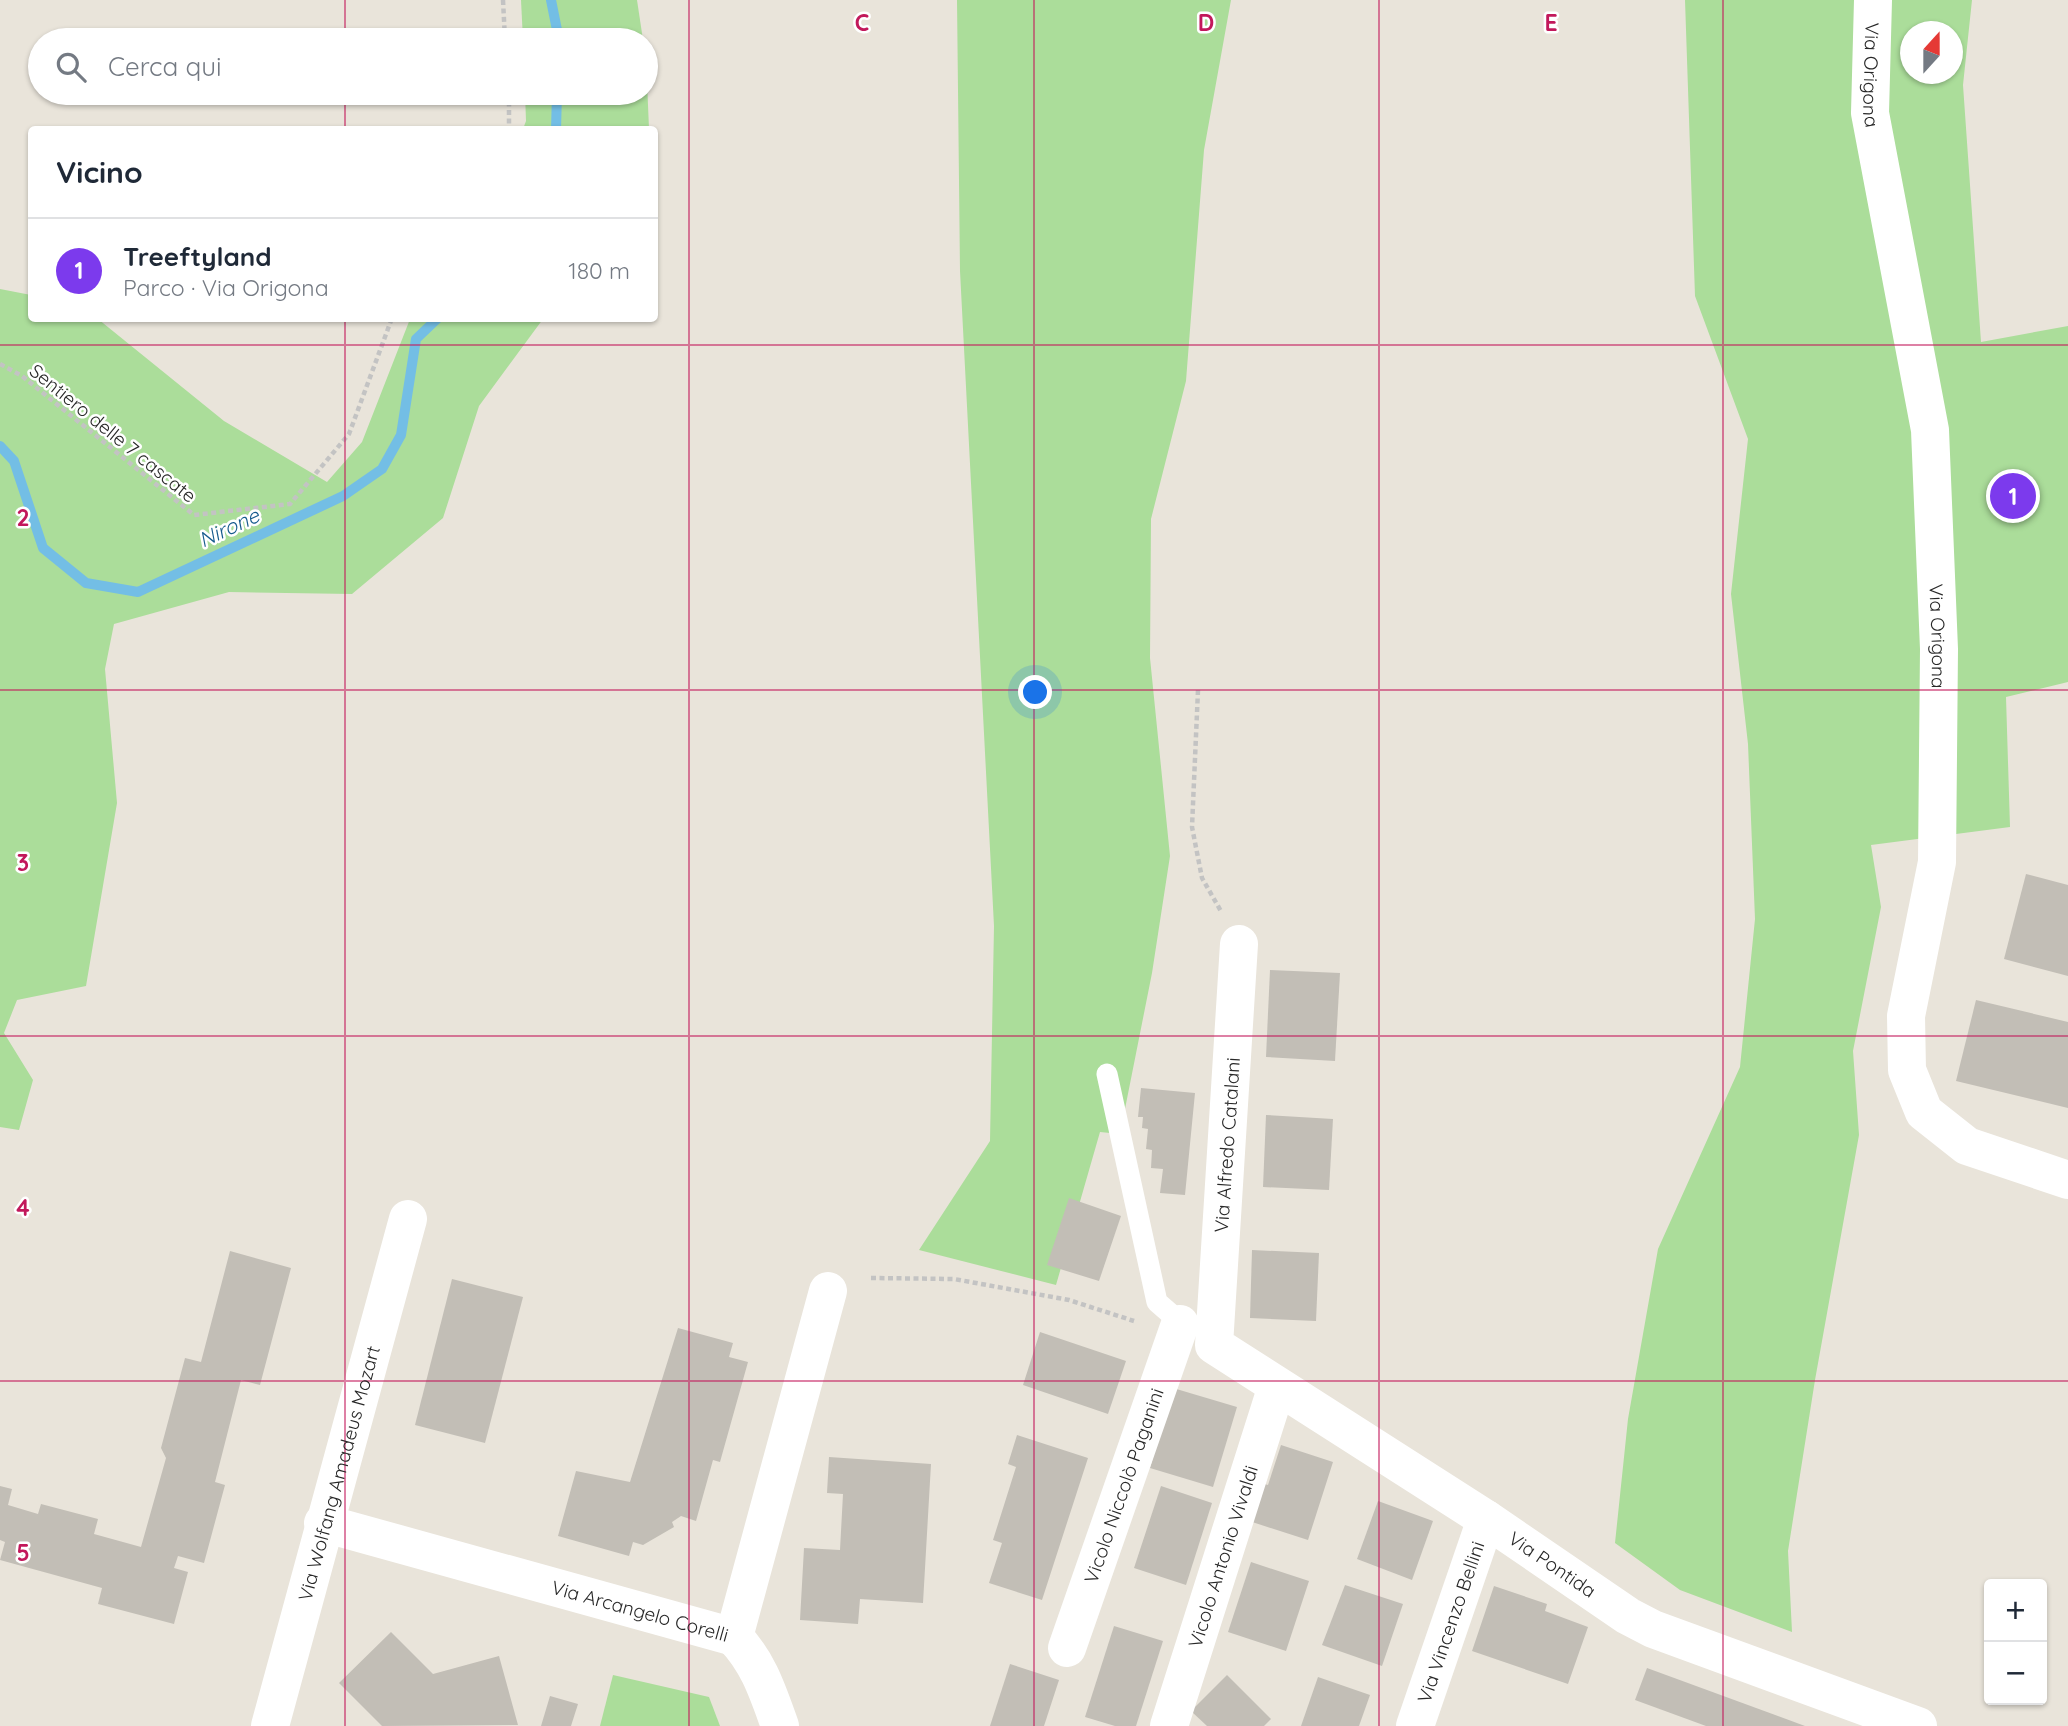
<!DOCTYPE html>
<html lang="it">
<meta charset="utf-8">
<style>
body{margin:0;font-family:Quicksand,sans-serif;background:#f6f6f7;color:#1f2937}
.controls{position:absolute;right:21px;bottom:21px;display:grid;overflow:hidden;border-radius:7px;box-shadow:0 2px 5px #0004}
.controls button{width:63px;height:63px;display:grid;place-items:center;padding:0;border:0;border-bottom:2px solid #e0e1e3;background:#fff;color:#1f2937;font:35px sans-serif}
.compass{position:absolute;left:1900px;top:21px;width:63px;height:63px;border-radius:50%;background:#fff;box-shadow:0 2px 5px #0004;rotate:21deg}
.you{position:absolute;left:1036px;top:693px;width:24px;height:24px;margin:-18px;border:5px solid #fff;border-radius:50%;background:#1a73e8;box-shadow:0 0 0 10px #1a73e833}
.badge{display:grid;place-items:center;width:46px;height:46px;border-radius:50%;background:#7c3aed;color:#fff;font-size:23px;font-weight:700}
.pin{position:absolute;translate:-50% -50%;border:4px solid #fff;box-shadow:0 2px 7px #0006}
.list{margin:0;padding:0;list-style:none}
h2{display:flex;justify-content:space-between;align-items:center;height:91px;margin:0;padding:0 28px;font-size:30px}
h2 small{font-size:23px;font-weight:400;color:#747a83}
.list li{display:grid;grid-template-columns:46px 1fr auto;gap:21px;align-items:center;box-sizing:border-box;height:105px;padding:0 28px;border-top:2px solid #e0e1e3}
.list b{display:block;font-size:26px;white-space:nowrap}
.list p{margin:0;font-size:23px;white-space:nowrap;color:#747a83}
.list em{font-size:23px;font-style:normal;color:#747a83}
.icon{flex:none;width:38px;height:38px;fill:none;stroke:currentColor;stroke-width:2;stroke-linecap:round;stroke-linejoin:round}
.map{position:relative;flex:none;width:2068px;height:1726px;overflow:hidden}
.search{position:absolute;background:#fff;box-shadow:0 2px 5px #0004;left:28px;top:28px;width:630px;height:77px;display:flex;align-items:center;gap:18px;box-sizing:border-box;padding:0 24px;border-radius:38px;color:#747a83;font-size:26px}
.panel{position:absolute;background:#fff;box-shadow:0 2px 5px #0004;left:28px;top:126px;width:630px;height:196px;border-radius:7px}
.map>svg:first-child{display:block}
.green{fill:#abdd9a;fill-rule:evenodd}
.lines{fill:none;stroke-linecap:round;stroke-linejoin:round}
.stream{stroke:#73bee5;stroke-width:10}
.building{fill:#c2beb6}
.path{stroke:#c3c3c3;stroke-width:4.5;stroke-dasharray:5 3.5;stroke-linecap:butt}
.lane{stroke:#fff;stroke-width:21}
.street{stroke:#fff;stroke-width:38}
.grid{fill:none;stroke:#c2185b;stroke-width:2;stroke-opacity:0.55}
.labels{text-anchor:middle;stroke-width:5;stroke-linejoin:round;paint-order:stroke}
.street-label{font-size:19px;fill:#282828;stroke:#fff}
.water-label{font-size:21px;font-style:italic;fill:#165b8d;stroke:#fff}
.grid-label{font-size:23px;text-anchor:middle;font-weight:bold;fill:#c2185b;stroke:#fff;stroke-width:5;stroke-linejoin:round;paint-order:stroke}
</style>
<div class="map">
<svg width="2068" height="1726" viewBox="0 0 2068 1726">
<rect width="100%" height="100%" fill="#e9e4da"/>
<g class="green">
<path d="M521,0H637L643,40H523Z"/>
<path d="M957,0H1231L1204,150L1186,381L1151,519L1150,658L1170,856L1152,973L1120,1134L1100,1132L1056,1285L919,1250L990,1141L994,926L960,271Z"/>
<path d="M1685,0H1972L1963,85L1981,342L2068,326V682L2006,697L2010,827L1871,845L1881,907L1853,1051L1859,1135L1815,1380L1788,1551L1792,1632L1680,1590L1615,1543L1628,1419L1658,1249L1740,1067L1755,919L1748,744L1731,594L1748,439L1695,296ZM1910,32H1952V74H1910Z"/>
<path d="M646,57L649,129H523L526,121L525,93H646Z"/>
<path d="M0,289L31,295L32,318L98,319L224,421L327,482L362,442L410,319H543L479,406L443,518L352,594L229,592L114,624L105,669L117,803L86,986L17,1000L4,1033L33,1080L19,1130L0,1127Z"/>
<path d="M613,1675L709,1697L720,1726H600Z"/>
</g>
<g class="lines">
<g class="stream">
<path d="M551,0L559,40"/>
<path d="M556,130L557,93"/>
<path d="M0,446L14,461L43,548L86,583L138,592L343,496L382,469L401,435L416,339L438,318"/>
</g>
</g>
<g class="building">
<path d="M2026,874L2068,885V976L2004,959Z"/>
<path d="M1270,970L1340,973L1335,1061L1266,1057Z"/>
<path d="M1976,1000L2068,1022V1108L1956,1081Z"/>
<path d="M1141,1088L1195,1093L1185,1195L1160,1193L1163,1169L1151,1168L1152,1150L1146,1149L1148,1129L1142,1128L1143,1117H1138Z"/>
<path d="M1266,1115L1333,1119L1329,1190L1263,1187Z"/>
<path d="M1069,1198L1121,1216L1099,1281L1047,1265Z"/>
<path d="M1252,1250L1319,1253L1316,1321L1250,1318Z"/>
<path d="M230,1251L291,1268L260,1385L241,1380L215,1482L225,1485L204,1563L178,1556L174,1568L188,1572L174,1624L98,1604L102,1588L0,1560L5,1542L0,1540V1486L12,1489L8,1505L38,1514L41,1504L98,1519L94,1534L141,1547L166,1458L161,1448L185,1358L201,1362Z"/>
<path d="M452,1279L523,1297L485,1443L415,1425Z"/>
<path d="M678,1328L733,1343L729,1357L748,1362L720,1462L713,1460L696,1521L681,1516L672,1522L674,1527L643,1545L633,1542L629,1556L558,1536L576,1471L630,1482Z"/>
<path d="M1040,1332L1126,1361L1108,1414L1023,1385Z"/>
<path d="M1173,1388L1237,1407L1213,1487L1150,1468Z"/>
<path d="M1017,1435L1088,1458L1042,1600L989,1583L1002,1543L993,1540L1016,1467L1008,1464Z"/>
<path d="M1281,1445L1333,1462L1308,1540L1249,1521L1261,1483L1268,1485Z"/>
<path d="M829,1457L931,1464L923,1603L860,1599L858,1624L800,1620L804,1548L840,1550L843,1494L827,1493Z"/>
<path d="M1161,1486L1212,1503L1186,1585L1134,1568Z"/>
<path d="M1378,1501L1433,1521L1412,1580L1357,1559Z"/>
<path d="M1251,1562L1309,1581L1286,1651L1228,1632Z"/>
<path d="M1345,1585L1403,1604L1382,1666L1322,1645Z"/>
<path d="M1494,1586L1547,1604L1545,1611L1588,1627L1568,1684L1472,1651Z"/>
<path d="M1114,1626L1163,1641L1136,1726H1115L1085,1717Z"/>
<path d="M391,1632L433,1674L499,1656L518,1725L382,1726L339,1683Z"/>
<path d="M1010,1664L1059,1680L1044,1726H990Z"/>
<path d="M1647,1668L1805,1726H1706L1635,1700Z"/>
<path d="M1227,1675L1271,1719L1264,1726H1207L1191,1711Z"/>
<path d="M1318,1677L1370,1695L1359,1726H1301Z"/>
<path d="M550,1696L578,1704L571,1726H541Z"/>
</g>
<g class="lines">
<g class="path">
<path d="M503,0L505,40"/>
<path d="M509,93V130"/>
<path d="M0,364L22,376L194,515L290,504L349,434L392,318"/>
<path d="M1198,690L1192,827L1202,878L1222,913"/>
<path d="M871,1278L954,1279L1069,1300L1134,1321"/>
</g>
<path class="lane" d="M1107,1074L1157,1302L1188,1329"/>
<g class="street">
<path id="s1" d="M1873,0L1870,113L1930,430L1939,649L1937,862L1906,1016L1907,1070L1924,1112L1967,1146L2068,1180"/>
<path id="s2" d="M1239,944L1214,1345L1486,1519L1628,1616L1653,1629L1918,1726"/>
<path id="s3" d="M323,1523L734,1637"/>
<path d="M734,1637L828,1291"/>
<path d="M734,1637C759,1663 768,1693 780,1726"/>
<path id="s4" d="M1067,1648L1180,1324"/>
<path id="s5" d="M270,1726L408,1219"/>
<path id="s6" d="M1169,1726L1277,1386"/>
<path id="s7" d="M1415,1726L1486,1519"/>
</g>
</g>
<path class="grid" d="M345,0V40M689,0V1726M1034,0V1726M1379,0V1726M1723,0V1726M345,93V130M345,318V1726M0,345H2068M0,690H2068M0,1036H2068M0,1381H2068"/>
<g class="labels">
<g class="street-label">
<text dy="7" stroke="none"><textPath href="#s1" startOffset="75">Via Origona</textPath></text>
<text transform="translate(113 433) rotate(39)" y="7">Sentiero delle 7 cascate</text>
<text dy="7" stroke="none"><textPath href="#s1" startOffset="642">Via Origona</textPath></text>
<text transform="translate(1227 1145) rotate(-86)" y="7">Via Alfredo Catalani</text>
<text dy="7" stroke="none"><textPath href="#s5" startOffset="262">Via Wolfang Amadeus Mozart</textPath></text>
<text dy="7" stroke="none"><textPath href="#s4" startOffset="172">Vicolo Niccolò Paganini</textPath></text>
<text dy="7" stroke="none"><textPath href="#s6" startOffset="178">Vicolo Antonio Vivaldi</textPath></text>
<text dy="7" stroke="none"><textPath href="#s2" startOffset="805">Via Pontida</textPath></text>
<text dy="7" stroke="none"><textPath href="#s3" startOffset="329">Via Arcangelo Corelli</textPath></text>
<text dy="7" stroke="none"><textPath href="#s7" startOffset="110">Via Vincenzo Bellini</textPath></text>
</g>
<g class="water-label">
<text transform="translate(229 528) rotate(-25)" y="7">Nirone</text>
</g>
</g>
<g class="grid-label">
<text x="862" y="31">C</text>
<text x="1206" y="31">D</text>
<text x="1551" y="31">E</text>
<text x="23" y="526">2</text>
<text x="23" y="871">3</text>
<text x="23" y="1216">4</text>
<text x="23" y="1561">5</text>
</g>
</svg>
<div class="controls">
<button>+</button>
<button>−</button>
</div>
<svg class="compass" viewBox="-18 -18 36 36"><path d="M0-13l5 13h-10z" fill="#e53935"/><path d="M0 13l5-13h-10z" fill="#747a83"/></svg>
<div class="you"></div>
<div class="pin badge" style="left:2013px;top:496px">1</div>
<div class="search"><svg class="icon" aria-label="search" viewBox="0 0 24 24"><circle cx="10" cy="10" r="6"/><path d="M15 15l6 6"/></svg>Cerca qui</div>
<section class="panel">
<h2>Vicino<small></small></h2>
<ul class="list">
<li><span class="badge">1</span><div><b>Treeftyland</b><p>Parco · Via Origona</p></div><em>180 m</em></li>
</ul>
</section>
</div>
